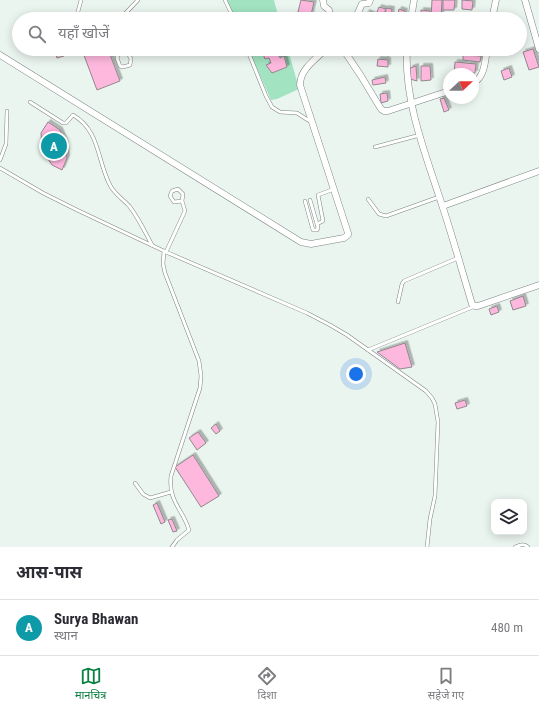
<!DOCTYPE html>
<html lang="hi">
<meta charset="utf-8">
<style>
body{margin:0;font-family:"Roboto Condensed","Noto Sans Devanagari",sans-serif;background:#f2f2f3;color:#2b2b33}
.controls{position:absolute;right:12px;bottom:12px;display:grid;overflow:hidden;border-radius:8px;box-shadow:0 2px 10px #0003}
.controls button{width:36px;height:36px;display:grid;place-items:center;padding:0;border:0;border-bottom:1px solid #e1e1e2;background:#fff;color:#2b2b33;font:20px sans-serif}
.compass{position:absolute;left:443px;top:68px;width:36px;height:36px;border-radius:50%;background:#fff;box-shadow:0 2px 10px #0003;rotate:68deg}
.you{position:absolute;left:356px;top:374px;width:14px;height:14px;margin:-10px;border:3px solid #fff;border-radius:50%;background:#1a73e8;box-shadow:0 0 0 6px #1a73e833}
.badge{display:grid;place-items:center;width:26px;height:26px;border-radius:50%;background:#0b8043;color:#fff;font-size:13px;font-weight:700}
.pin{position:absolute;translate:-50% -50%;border:2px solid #fff;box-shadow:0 1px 4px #0006}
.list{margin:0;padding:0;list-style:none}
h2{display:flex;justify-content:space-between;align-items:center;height:52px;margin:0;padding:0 16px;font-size:17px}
h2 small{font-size:13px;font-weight:400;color:#7c7c81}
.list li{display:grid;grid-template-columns:26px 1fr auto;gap:12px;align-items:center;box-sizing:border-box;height:56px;padding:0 16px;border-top:1px solid #e1e1e2}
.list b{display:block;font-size:15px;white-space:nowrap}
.list p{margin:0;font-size:13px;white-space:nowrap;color:#7c7c81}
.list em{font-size:13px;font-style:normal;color:#7c7c81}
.icon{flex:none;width:22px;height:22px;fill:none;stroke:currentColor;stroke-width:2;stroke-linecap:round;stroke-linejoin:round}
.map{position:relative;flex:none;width:539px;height:547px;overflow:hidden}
.search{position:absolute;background:#fff;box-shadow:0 2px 10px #0003;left:12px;right:12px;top:12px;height:44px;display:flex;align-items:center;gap:10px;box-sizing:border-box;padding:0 14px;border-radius:22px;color:#7c7c81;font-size:15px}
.sheet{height:108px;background:#fff}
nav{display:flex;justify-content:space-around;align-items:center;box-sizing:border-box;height:56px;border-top:1px solid #e1e1e2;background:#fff;font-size:11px;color:#7c7c81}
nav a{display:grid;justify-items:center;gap:2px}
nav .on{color:#0b8043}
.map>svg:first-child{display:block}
.green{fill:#a2e4c2}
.building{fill:#feb8de;stroke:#91878c;filter:url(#shadow)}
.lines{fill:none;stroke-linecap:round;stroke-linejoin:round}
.service-casing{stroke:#7c8580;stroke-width:4}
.minor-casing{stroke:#7c8580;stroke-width:7}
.service{stroke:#fff;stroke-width:3}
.minor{stroke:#fff;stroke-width:6}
</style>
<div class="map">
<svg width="539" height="547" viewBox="0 0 539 547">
<defs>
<filter id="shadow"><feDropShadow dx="2.5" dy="-2.5" stdDeviation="0" flood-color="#0004"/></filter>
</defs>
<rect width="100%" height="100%" fill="#ebf5ef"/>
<g class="green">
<path d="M225,0H274L279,19H231Z"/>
<path d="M248,49H288L299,89L277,99L271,100Z"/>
</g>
<g class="building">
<path d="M301,0L314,2L311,15L298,12Z"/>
<path d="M432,0H442L441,19L431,18Z"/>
<path d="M443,0H455L454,10H443Z"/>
<path d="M462,0L473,1L472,10L462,9Z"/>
<path d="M379,7L386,9L383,16L376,14Z"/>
<path d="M386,8L392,9L391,19H385Z"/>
<path d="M399,9L405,11L404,19H397Z"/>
<path d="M421,10L430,11L429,16H421Z"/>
<path d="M367,12L374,15L372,19H365Z"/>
<path d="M62,49L64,56L57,58L55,51Z"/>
<path d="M85,49H108L120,81L97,90L82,50Z"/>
<path d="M274,49H281L282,52L278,54L280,58L284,56L287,67L272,73L266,65L271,63L269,58L265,59L263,54L274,51Z"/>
<path d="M380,49H391L389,56L379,55Z"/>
<rect x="464" y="49" width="10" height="5"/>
<path d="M533,49L539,67L529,70L523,52Z"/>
<path d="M463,55L481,56L480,62L463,60Z"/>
<path d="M378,59L388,60V67L377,66Z"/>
<path d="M455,62L476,64L475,73L454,74Z"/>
<path d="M416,66L417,81L410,79V68Z"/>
<path d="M421,66H430L431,80L421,81Z"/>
<path d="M509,68L512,77L504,80L501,71Z"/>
<path d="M385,77L386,83L373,85L372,80Z"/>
<path d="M387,93L388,101L381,103L380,94Z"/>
<path d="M444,98L449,110L444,112L440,99Z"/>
<path d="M48,122L60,130L65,142L67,158L62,170L52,165L42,150L41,133Z"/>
<path d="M523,296L526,306L513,310L510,301Z"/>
<path d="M497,306L499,312L491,315L489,309Z"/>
<path d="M405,343L412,367L400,369L377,352Z"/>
<path d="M465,400L467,406L457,409L455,403Z"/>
<path d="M216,424L220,431L216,434L211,428Z"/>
<path d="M198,432L206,443L197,450L189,438Z"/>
<path d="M193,455L219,496L201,507L175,467Z"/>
<path d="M157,503L165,522L161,524L153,505Z"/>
<path d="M172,519L177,531L173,532L168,520Z"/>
</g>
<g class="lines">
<defs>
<g id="service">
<path d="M225,0L234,19"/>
<path d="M76,19L81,0"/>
<path d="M120,19L138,0"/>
<path d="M117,49L119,53L117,58L120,66L123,67L130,65L131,59L128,53L123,52L119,53"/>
<path d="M247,49L266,96L272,107L280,112L297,113L311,122"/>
<path d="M30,102L63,123H66L73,115C101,131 97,163 111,187C116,195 124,200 130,207C139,219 145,232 152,245"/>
<path d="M375,147L420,135"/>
<path d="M0,160L6,144L7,111"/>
<path d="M0,168L43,193L77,210L166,252L307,313L330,325L347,335L426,391L432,398L435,404L438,422L435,496L430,519L427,547"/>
<path d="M368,199L379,214L386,216L439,197"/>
<path d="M310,200L317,224"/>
<path d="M305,201L313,230H317L318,228L317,224L323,221L318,195L334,189"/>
<path d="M164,251L163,264L165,273L199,361L201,376L200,388L171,476C168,502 183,509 189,530L177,540L172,547"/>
<path d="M166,252L185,211L182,201L183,194L178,189L172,191L170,196L174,202L182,201"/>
<path d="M398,302L402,284L404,281L458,258"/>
<path d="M368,350L475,306"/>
<path d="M135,483L143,494L150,498L171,492"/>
<path d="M515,547C520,545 524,543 528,547"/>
</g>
<g id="minor">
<path d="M323,0L324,6L329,10L330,19"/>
<path d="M525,0L539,49"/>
<path d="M355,19L362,4L369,3L370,0"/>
<path d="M411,19L414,0"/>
<path d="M492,19L496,0"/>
<path d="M343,49L361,76L381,109L384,111H388L449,91"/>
<path d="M407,49C404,102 426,155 442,205C453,238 462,271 472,304L475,306H478L539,285"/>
<path d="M0,55L301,242L311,244L344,238L348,235V233L300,85C300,69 316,59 326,49"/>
<path d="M473,83C485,77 485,61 487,49"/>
<path d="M443,206L539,171"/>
</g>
</defs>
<use href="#service" class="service-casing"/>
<use href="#minor" class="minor-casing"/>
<use href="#service" class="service"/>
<use href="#minor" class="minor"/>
</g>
</svg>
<div class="controls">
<button><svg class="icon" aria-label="layers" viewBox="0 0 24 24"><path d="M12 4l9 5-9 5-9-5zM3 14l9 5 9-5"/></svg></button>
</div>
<svg class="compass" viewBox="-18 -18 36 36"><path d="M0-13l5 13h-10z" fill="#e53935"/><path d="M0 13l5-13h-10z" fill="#7c7c81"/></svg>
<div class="you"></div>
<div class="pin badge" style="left:54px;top:146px;background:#0f9aa8">A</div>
<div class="search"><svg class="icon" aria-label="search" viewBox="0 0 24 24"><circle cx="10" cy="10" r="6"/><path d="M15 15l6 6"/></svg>यहाँ खोजें</div>
</div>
<section class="sheet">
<h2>आस-पास<small></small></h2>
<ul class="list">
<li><span class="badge" style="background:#0f9aa8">A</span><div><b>Surya Bhawan</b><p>स्थान</p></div><em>480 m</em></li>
</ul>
</section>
<nav>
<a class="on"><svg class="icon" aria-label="map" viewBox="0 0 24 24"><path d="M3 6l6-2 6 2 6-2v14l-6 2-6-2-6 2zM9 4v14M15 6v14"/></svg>मानचित्र</a>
<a><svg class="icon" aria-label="directions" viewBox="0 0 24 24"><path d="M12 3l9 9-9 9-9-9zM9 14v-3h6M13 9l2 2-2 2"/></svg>दिशा</a>
<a><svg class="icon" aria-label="saved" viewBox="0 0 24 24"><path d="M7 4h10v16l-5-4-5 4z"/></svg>सहेजे गए</a>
</nav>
